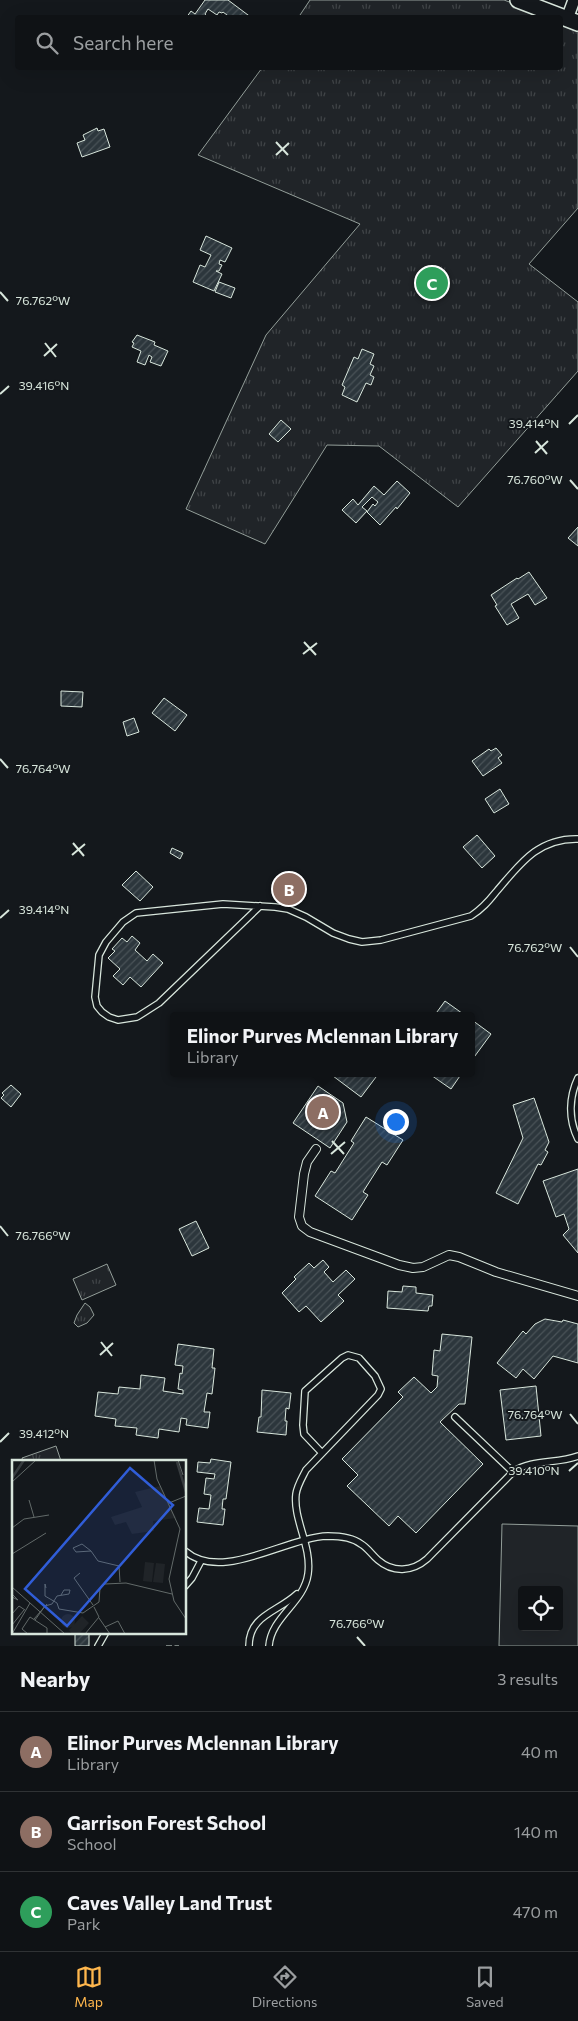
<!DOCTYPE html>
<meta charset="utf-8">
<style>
body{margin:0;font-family:Commissioner,sans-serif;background:#1d2022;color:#f1f3f6}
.controls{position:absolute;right:15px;bottom:15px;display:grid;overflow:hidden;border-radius:5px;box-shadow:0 5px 20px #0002}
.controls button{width:45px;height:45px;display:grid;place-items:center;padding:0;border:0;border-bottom:1px solid #2f3234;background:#0f1215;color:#f1f3f6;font:25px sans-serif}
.you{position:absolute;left:395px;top:1121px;width:18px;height:18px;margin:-12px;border:4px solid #fff;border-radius:50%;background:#1a73e8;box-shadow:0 0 0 8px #1a73e833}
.badge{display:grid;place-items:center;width:32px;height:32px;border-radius:50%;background:#ffb74d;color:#fff;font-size:16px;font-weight:700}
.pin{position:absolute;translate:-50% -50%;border:2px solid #fff;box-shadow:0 1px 5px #0006}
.popup{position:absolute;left:170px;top:1012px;width:305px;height:65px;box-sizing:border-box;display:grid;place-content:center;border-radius:5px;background:#0f1215;filter:drop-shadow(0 1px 4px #0005);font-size:16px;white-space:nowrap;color:#9b9ea0}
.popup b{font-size:19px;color:#f1f3f6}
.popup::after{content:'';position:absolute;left:50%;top:100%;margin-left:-10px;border:10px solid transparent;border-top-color:#0f1215}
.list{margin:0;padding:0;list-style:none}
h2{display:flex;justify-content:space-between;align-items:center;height:65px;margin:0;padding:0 20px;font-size:21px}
h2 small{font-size:16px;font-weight:400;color:#9b9ea0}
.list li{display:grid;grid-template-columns:32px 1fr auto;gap:15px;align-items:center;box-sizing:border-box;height:80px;padding:0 20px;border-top:1px solid #2f3234}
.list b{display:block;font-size:19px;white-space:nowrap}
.list p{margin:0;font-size:16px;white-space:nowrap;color:#9b9ea0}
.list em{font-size:16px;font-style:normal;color:#9b9ea0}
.icon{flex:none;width:28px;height:28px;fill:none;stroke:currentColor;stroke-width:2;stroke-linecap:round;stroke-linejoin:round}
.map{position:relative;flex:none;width:578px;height:1646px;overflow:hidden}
.search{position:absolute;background:#0f1215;box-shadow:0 5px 20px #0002;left:15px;right:15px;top:15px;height:55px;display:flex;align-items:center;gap:12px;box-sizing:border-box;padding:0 18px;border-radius:5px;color:#9b9ea0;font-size:19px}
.sheet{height:305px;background:#0f1215}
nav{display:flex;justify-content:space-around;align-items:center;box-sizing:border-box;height:70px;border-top:1px solid #2f3234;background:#0f1215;font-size:14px;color:#9b9ea0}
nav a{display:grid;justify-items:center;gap:2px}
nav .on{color:#ffb74d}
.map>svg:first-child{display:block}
.grass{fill:url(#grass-tufts);stroke:#939e99}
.pitch{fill:#202428;stroke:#939e99;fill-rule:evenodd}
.building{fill:url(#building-hatch);stroke:#d8e6dc}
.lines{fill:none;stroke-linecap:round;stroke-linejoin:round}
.service-casing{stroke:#d8e6dc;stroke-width:8}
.pedestrian-casing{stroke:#d8e6dc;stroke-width:10}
.minor-casing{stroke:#d8e6dc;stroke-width:14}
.secondary-casing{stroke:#d8e6dc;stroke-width:18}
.service{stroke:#14181c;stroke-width:5.5}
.pedestrian{stroke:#14181c;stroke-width:8}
.minor{stroke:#14181c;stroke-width:11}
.secondary{stroke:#14181c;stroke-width:15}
.fence{stroke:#d8e6dc;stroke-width:1;stroke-dasharray:6 2.5;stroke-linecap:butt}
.ticks{fill:none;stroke:#d8e6dc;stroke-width:2}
.inset-river{fill:none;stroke:#363b3e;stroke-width:2.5}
.inset-road{fill:none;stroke:#626a69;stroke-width:1}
.view{fill:#305dd8;fill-opacity:0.15;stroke:#305dd8;stroke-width:2.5}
.inset-edge{fill:none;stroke:#d8e6dc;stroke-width:2.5}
.ticks-label{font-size:12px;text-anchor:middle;fill:#d8e6dc;stroke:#14181c;stroke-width:4;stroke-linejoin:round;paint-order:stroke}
</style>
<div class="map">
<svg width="578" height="1646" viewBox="0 0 578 1646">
<defs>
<pattern id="grass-tufts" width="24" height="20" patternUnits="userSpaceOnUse" patternTransform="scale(1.25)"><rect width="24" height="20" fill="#202428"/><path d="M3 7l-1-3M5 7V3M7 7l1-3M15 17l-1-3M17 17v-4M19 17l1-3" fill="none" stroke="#404447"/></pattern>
<pattern id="building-hatch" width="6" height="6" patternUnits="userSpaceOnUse" patternTransform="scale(1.25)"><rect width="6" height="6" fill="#2c363c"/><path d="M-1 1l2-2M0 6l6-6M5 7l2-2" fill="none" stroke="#4a5358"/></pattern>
</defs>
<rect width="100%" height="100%" fill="#14181c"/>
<g class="grass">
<path d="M310,0H504L550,17L298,18Z"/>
<path d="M561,22L578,28V208L529,264L578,302V371L458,507L379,446L327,445L265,544L186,509L266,335L360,224L198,155L262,68H560Z"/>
<path d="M107,1264L116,1285L82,1300L73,1279Z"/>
<path d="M85,1303L90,1307L94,1315L87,1323L78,1327L74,1323L77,1315Z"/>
<path d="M56,1446L61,1461H23L22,1458Z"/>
</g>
<path class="pitch" d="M502,1524L578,1526V1646H499ZM522,1590H559V1627H522Z"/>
<g class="building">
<path d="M205,0H228L252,18H231L223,12L222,13L219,12L217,15L208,9L205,14L208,18H186L191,11L195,14Z"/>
<path d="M97,128L98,131L104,129L110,147L82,157L77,143L85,140L83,135Z"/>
<path d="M206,236L232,248L225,262L220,260L219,264L222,265L219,271H216L222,274L214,291L193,282L200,265L205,267L211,255L200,250Z"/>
<path d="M219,282L235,288L231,298L215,292Z"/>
<path d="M137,335L155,342L154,345L168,351L161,366L150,362L152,357L149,355L145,365L137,362L141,351L132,347L134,343L132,342Z"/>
<path d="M362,349L374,354L370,364L374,366L370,375L374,377L371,385L366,383L357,402L342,395L345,387L342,385L354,357L358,359Z"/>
<path d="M281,420L291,429L278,442L269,434Z"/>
<path d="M397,481L410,493L397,509L396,507L380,525L367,512L373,504L375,506L378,502L372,497L362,507L367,511L356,523L342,510L353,499L358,505L374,486L384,495Z"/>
<path d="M578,527V546L568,538Z"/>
<path d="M529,572L547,598L535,605L528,594L511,604L519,618L507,625L495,606L497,605L491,595L517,578L518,579Z"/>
<path d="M61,691L83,692L82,707L61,706Z"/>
<path d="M164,698L187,715L175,731L152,713Z"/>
<path d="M134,718L139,732L127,736L123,722Z"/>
<path d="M496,748L502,755L498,758L502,763L483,776L472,761L489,749L491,751Z"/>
<path d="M500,789L509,804L494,813L485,799Z"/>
<path d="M477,835L495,856L482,868L463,847Z"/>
<path d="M172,848L183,853L180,859L170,853Z"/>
<path d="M136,871L153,887L140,901L122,885Z"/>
<path d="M132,936L140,943L135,950L147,961L153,954L163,963L141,987L130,977L123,985L113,976L120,969L108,958L115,951L112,949L122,938L127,942Z"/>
<path d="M445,1001L466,1016H434Z"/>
<path d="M472,1020L491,1034L472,1060Z"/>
<path d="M329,1073H379L361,1097Z"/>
<path d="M428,1073H462L451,1089Z"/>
<path d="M11,1085L21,1094L11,1107L1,1098L4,1095L2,1093Z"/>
<path d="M318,1086L343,1103L347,1122L330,1148L293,1123Z"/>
<path d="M534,1098L549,1142L545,1150L548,1152L541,1165L538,1164L518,1204L496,1193L523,1138L513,1105Z"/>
<path d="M366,1117L403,1140L387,1165L382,1162L363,1192L368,1195L352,1220L315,1196L331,1171L335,1173L354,1143L351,1141Z"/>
<path d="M578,1169V1253L563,1235L569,1229L564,1214L556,1217L543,1181Z"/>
<path d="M196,1221L209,1248L192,1256L179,1229Z"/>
<path d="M323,1260L329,1267L324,1272L333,1282L346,1270L355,1279L338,1295L344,1301L321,1322L306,1306L299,1312L282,1293L296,1279L294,1277L309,1263L314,1268Z"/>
<path d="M403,1286L416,1287V1293L433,1295L432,1306H429L428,1311L387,1308L388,1291L402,1292Z"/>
<path d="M545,1319L562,1322L563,1320L578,1324V1363L553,1356L534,1379L523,1369L516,1378L497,1363L523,1331L526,1334L535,1324Z"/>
<path d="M442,1334L472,1337L465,1404H459L440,1422L483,1464L416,1533L398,1516L389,1526L347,1486L358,1475L342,1459L403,1397L398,1392L414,1377L431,1393L437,1387L438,1376L432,1375L434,1350L440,1351Z"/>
<path d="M178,1344L214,1349L212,1368H215L212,1394L207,1393L204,1412H210L208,1428L186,1425L187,1419L181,1418L179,1432L159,1429L158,1438L136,1435L137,1428L115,1426L116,1419L95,1416L98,1392L118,1394L119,1387L140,1389L141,1375L165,1378L163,1391L183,1394V1390L178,1389L180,1373L182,1374L183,1366L175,1365Z"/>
<path d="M536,1386L541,1436L506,1440L500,1390Z"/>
<path d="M262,1390L291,1393L289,1409L286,1408L285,1421H287L286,1435L257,1432L259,1417H261Z"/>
<path d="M211,1459L231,1462L226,1499H223L222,1509H225L223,1525L197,1522L199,1508L209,1509L211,1495L204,1494L206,1478L214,1479L215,1474L197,1472L198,1462L210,1463Z"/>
<rect x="75" y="1633" width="14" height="13"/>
</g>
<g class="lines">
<defs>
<g id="service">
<path d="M260,906L159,1003L137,1017L118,1020L109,1017L102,1012L97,1006L95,997L99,955L106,942L123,922L136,913L223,904L275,907L288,909L306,917L333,933L349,939L362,942L381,940L471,916C482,909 488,902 496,892C520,864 538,838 578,839"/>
<path d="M578,1078C569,1097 568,1119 578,1139"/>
<path d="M455,1417L513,1472"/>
<path d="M185,1551C222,1583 286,1537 328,1536C340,1536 352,1537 361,1544C368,1548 372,1555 378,1560C393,1573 412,1572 427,1559L513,1472C532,1459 556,1464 578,1456"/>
<path d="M185,1586L192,1578L201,1561"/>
<path d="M98,1646L106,1632"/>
<path d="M249,1646C249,1615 278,1612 297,1594"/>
<path d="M269,1646C271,1617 304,1603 308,1574C312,1546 293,1520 296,1494C297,1486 302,1478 306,1470L378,1395L381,1389L375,1376L359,1358L348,1355L342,1358L305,1391L303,1425L304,1434L322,1453"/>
</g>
<path id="pedestrian" d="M316,1149L307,1162L304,1174L299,1217L302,1226L310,1232L399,1265L413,1268L423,1267L449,1255L459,1257L496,1272L578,1296"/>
<path id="minor" d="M567,19L574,0"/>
<path id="secondary" d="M518,0L578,23"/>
</defs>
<use href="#service" class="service-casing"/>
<use href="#pedestrian" class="pedestrian-casing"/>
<use href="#minor" class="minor-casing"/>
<use href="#secondary" class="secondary-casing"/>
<use href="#service" class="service"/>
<use href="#pedestrian" class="pedestrian"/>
<use href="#minor" class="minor"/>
<use href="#secondary" class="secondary"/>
<path class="fence" d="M166,1646H179"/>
</g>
<path class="ticks" d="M276,142L288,155M276,155L289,143M0,292L8,301M45,343L56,357M44,356L57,344M0,394L9,386M569,424L578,415M536,441L547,454M535,453L548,441M570,480L578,489M304,642L316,655M303,654L317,643M0,759L8,768M73,843L84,856M72,855L85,844M0,918L9,910M570,947L578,957M332,1141L344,1154M331,1154L345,1142M0,1226L8,1236M101,1342L112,1356M100,1355L113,1343M570,1414L578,1424M0,1442L9,1433M569,1471L578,1463M357,1637L365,1646"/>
<g transform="translate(12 1460)">
<rect width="174" height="174" fill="#14181c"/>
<path d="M148,26L164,58L141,61L142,71L120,74L114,62L103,65L99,57L130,47L123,32Z" fill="#202428"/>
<path d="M133,102L142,103L140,122L131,121ZM144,103L153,104L151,123L141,122ZM49 161a7 7 0 1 1 14 0a7 7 0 1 1-14 0ZM70,156L77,163L67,174H60L57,170Z" fill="#202428"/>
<path class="inset-river" d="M165,2L174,32M0,18L12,0"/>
<path class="inset-road" d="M142,0L145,19L168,69L157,119L162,141L174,159M166,0L171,15M0,22L24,0M17,40L22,57M157,43L174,36M0,68L12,59L37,55M79,91L70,84L61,88L64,92L79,91L86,101L107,106L108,122M0,94L34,73M68,113L62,118L81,145M0,127L53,174M34,128L33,124V136L45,143L47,149L71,153L87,142L88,128L93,124L114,123L160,134M0,134L6,140L0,137M0,154L7,146L13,150M87,158L98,174M22,159L35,144M23,160L33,146L40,144L45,136L57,134L58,130H52L49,135M0,165L12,150M93,167L106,161L113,174M0,174L18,143M16,174L10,169L18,157L35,168V174M73,174L87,157L82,147"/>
<path class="view" d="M118,8L161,45L55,166L13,129Z"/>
<rect width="174" height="174" class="inset-edge"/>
</g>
<g class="ticks-label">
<text x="43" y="305">76.762°W</text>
<text x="44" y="390">39.416°N</text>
<text x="534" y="428">39.414°N</text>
<text x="535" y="484">76.760°W</text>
<text x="43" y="773">76.764°W</text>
<text x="44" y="914">39.414°N</text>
<text x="535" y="952">76.762°W</text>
<text x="43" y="1240">76.766°W</text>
<text x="535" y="1419">76.764°W</text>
<text x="44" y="1438">39.412°N</text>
<text x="534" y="1475">39.410°N</text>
<text x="357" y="1628">76.766°W</text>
</g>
</svg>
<div class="controls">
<button><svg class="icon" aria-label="locate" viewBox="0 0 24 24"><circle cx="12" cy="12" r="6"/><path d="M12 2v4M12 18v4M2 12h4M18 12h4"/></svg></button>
</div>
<div class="you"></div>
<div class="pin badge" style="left:323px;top:1112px;background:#8d6e63">A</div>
<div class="popup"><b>Elinor Purves Mclennan Library</b>Library</div>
<div class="pin badge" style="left:289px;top:889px;background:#8d6e63">B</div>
<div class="pin badge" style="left:432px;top:283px;background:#2e9e5b">C</div>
<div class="search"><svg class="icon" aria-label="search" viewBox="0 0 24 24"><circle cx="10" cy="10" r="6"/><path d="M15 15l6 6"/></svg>Search here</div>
</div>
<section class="sheet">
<h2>Nearby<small>3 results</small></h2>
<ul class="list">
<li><span class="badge" style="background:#8d6e63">A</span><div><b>Elinor Purves Mclennan Library</b><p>Library</p></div><em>40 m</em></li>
<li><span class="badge" style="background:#8d6e63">B</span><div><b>Garrison Forest School</b><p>School</p></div><em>140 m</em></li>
<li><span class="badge" style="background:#2e9e5b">C</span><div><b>Caves Valley Land Trust</b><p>Park</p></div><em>470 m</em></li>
</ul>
</section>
<nav>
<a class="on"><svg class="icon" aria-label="map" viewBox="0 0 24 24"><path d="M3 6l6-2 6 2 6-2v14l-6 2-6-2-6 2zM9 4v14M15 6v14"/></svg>Map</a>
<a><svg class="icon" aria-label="directions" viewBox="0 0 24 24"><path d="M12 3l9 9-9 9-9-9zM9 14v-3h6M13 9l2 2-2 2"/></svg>Directions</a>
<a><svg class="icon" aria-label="saved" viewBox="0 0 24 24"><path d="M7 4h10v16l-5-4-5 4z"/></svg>Saved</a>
</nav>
